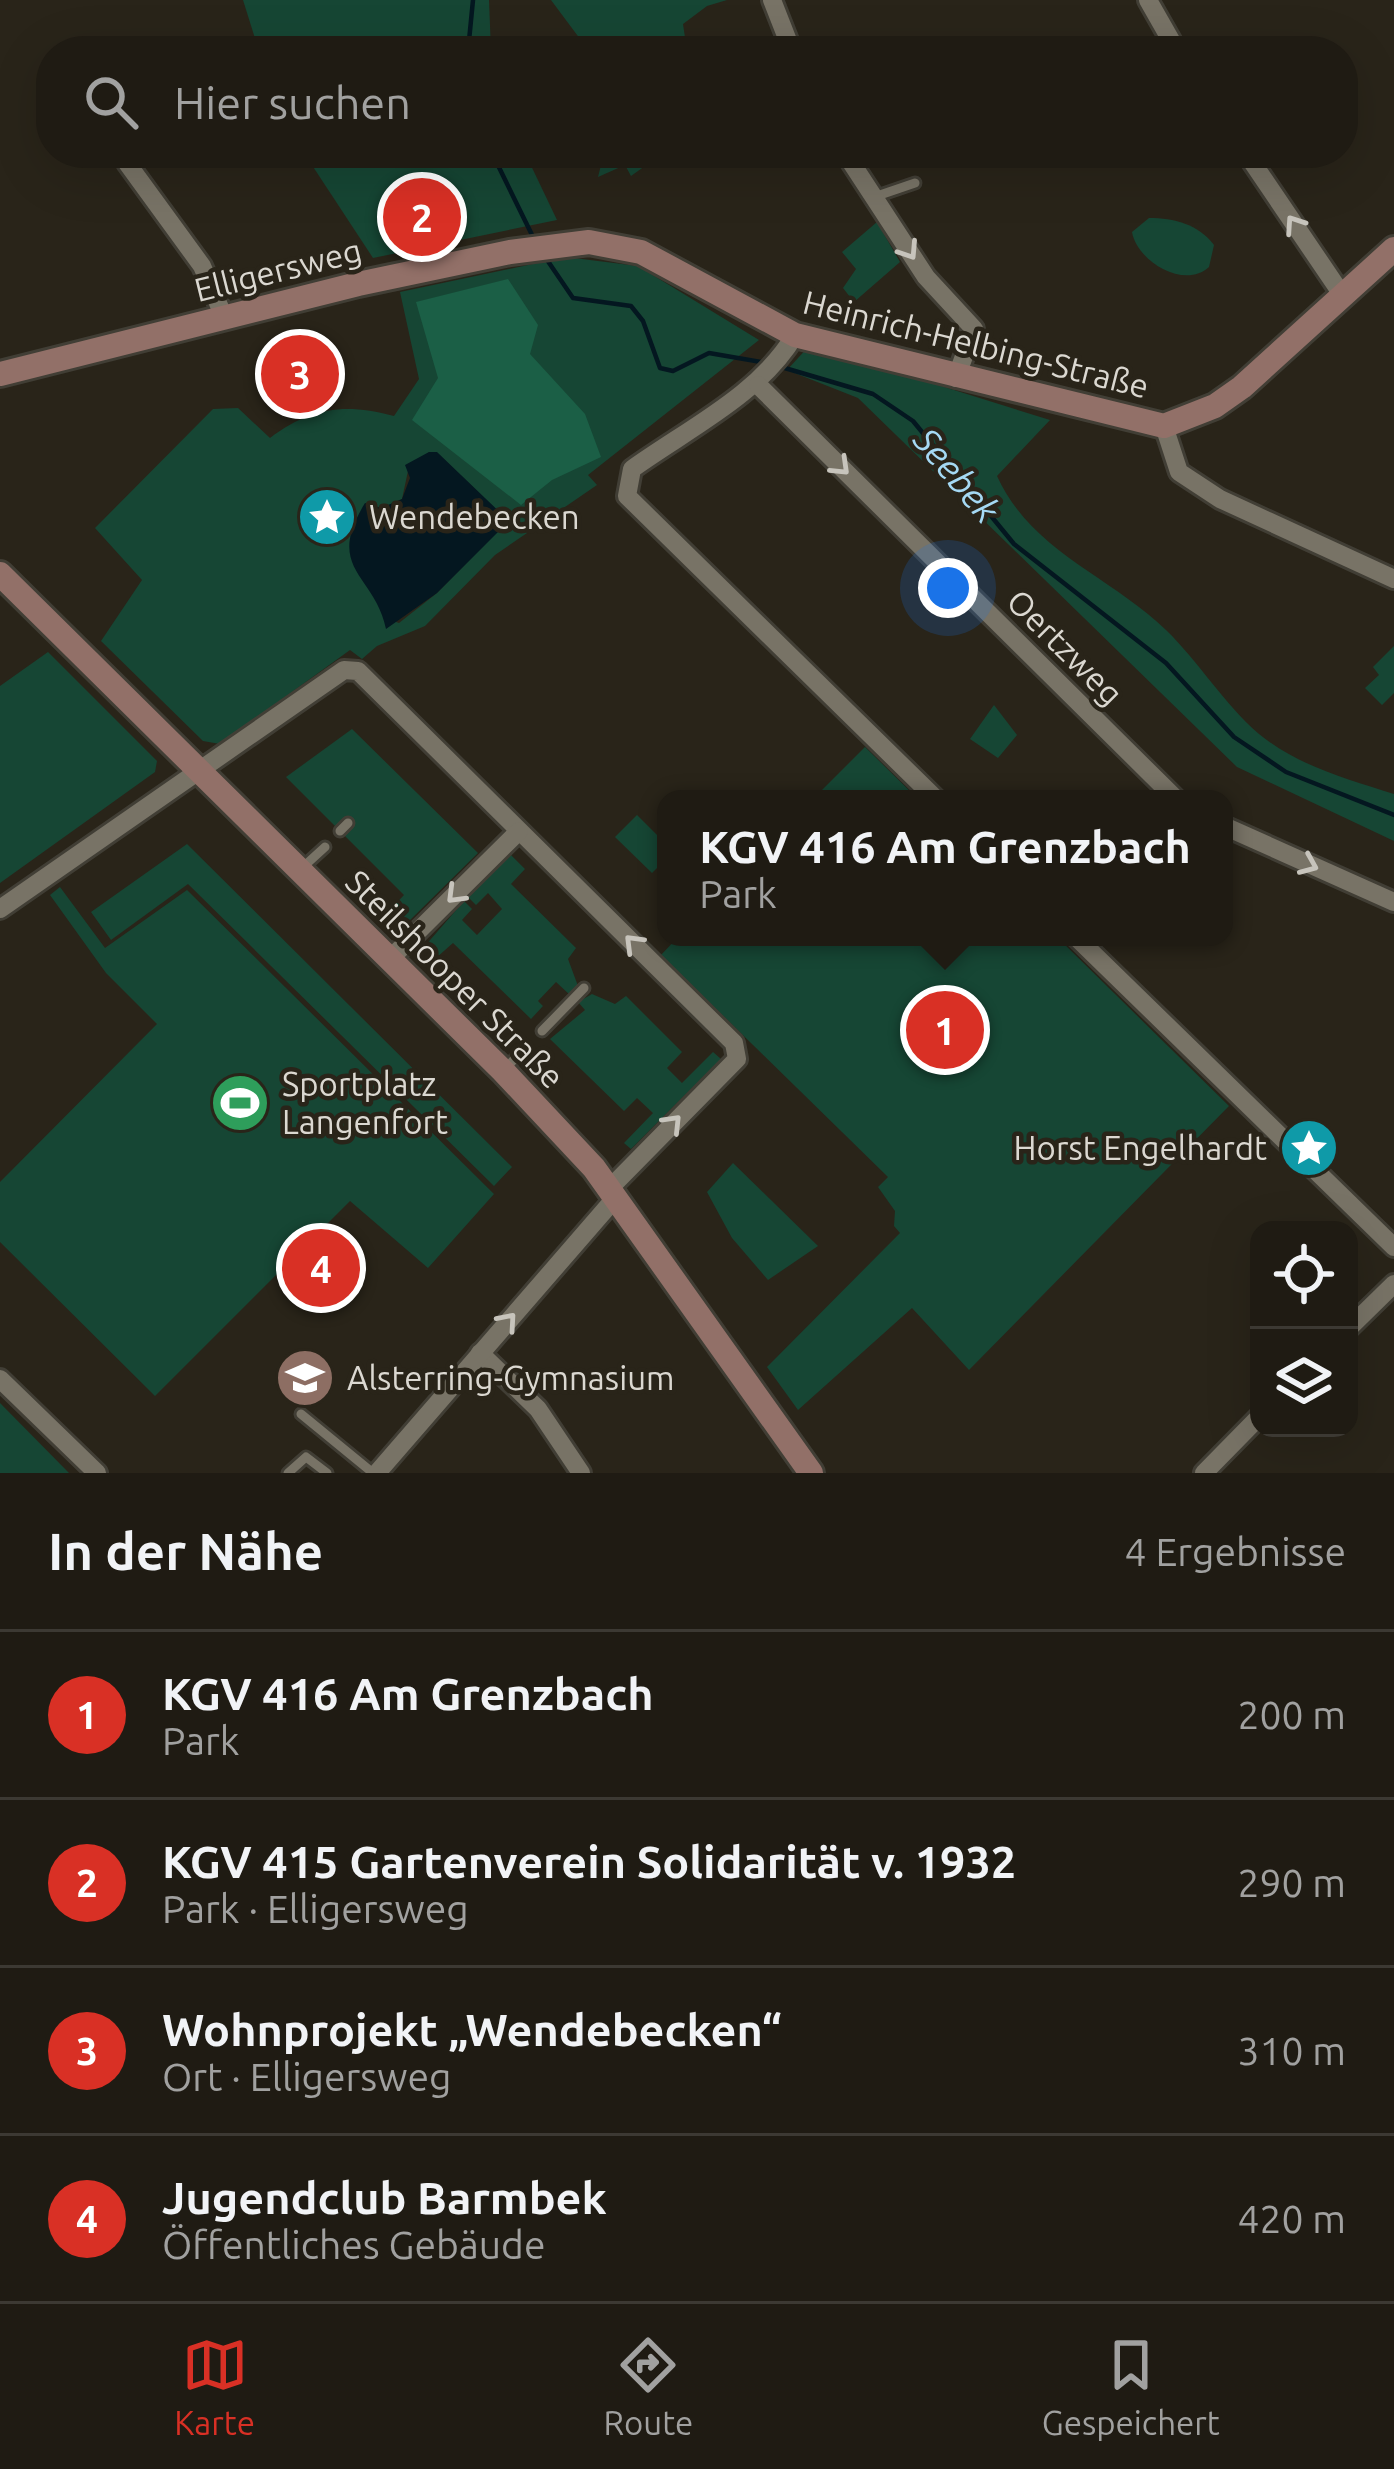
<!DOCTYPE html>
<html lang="de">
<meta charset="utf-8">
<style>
body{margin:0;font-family:Ubuntu,sans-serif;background:#27241c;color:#f1f3f6}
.controls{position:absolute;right:36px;bottom:36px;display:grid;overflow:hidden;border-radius:24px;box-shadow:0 12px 48px #0002}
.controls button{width:108px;height:108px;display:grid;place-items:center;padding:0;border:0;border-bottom:3px solid #3c3933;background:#1f1b13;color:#f1f3f6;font:60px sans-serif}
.you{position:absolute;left:948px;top:588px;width:42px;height:42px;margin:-30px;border:9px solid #fff;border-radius:50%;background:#1a73e8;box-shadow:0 0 0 18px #1a73e833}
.badge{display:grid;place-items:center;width:78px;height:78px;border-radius:50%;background:#d93025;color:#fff;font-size:39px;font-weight:700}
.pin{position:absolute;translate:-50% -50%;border:6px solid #fff;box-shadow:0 3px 12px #0006}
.popup{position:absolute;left:657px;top:790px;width:576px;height:156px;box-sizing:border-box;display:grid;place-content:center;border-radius:24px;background:#1f1b13;filter:drop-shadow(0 3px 9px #0005);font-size:39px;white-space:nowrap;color:#a1a1a0}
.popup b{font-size:45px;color:#f1f3f6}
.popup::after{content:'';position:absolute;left:50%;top:100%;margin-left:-24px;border:24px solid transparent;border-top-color:#1f1b13}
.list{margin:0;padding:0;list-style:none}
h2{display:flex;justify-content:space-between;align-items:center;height:156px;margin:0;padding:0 48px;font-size:51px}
h2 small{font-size:39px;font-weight:400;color:#a1a1a0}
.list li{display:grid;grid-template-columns:78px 1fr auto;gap:36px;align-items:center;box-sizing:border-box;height:168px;padding:0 48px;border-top:3px solid #3c3933}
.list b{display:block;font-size:45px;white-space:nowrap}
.list p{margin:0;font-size:39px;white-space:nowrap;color:#a1a1a0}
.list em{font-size:39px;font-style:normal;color:#a1a1a0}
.icon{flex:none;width:66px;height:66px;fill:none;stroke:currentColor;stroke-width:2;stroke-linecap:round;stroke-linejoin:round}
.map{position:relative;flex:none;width:1394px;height:1473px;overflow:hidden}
.search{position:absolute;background:#1f1b13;box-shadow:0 12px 48px #0002;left:36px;right:36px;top:36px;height:132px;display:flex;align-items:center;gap:30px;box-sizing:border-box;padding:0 42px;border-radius:48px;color:#a1a1a0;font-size:45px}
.sheet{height:828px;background:#1f1b13}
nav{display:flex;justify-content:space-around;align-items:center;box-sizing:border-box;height:168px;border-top:3px solid #3c3933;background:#1f1b13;font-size:33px;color:#a1a1a0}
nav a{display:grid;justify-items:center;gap:6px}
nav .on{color:#d93025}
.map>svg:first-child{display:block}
.green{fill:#164634;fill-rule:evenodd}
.forest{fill:#1b5f46}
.water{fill:#041720}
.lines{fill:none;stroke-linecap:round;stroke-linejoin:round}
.stream{stroke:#041720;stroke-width:4.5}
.lane-casing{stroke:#413e35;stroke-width:15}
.street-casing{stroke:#413e35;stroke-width:24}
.secondary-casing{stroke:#413e35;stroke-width:30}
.lane{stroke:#787366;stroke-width:9}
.street{stroke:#787366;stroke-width:18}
.secondary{stroke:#927068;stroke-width:24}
.oneway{stroke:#c7c4bc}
.labels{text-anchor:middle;stroke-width:9;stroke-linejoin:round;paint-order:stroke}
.street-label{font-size:33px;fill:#dbd8d1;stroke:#292419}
.poi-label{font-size:33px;fill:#dbd8d1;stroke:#292419;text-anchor:start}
.water-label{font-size:36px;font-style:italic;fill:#a5d9f4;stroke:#292419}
</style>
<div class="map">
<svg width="1394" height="1473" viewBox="0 0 1394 1473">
<rect width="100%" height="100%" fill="#292419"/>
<g class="green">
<path d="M243,0H489L491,51H259Z"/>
<path d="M551,0H727L707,6L683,24L687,51L645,43L589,51Z"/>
<path d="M304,153H525L557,220L373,258Z"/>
<path d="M604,153H663L631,176L625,165L598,177Z"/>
<path d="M1149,218C1174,218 1198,224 1214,245L1209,267C1184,290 1137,261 1132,232Z"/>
<path d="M877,222L900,262L854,302L843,288L856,269L842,252Z"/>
<path d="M566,257L638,266L759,340L588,475L597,485L495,555L425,626L377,646L362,659L350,650L220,744L203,741L101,641L142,580L95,528L213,409L238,408L270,438C311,407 345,403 394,416L419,379L400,292ZM429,452H436L508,521L437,593L399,623L384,618L377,599L373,507H389L402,499L408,471Z"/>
<path d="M810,345L1050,420L997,476C1032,552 1109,575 1166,630C1199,662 1224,704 1259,734C1298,766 1347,779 1394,794V841L1237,767L858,398L787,370Z"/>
<path d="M1394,646V693L1382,705L1365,688L1379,675L1373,667Z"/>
<path d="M48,652L157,761L155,772L0,883V686Z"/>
<path d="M994,705L1017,735L998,758L970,739Z"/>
<path d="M352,729L478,853L404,926L389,911L404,895L286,777Z"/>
<path d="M865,747L918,799H813Z"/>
<path d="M637,815L666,844V859L652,873L615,837Z"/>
<path d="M187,844L512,1167L494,1186L188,884L111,940L91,912Z"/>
<path d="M511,855L525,869L511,884L576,948L568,959L578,986L570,995L556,982L538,1001L543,1006L531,1019L453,943L436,958L424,947L464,901L472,909L462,920L477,935L502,909L488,893L476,905L468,897Z"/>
<path d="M60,887L105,948L187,890L494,1194L428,1268L350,1201L155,1396L0,1242V1182L157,1024L106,973L50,895Z"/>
<path d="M678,937H1057L1229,1106L969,1370L912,1308L798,1410L767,1367L900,1233L894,1226L895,1211L878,1187L888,1177L661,955Z"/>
<path d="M592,994L615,1004L626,996L682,1052L667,1068L682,1083L713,1052L721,1059L631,1149L624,1143L653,1113L637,1098L624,1111L550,1039L585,1010L578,1002Z"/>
<path d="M733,1163L818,1246L768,1280L732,1238L707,1192Z"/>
<path d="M0,1403L69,1473H0Z"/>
</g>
<path class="forest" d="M508,279L538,325L530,354L585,414L601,457L552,480L521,505L412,420L438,378L416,302Z"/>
<path class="water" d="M429,452H437L509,521L437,593L386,629C375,574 324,570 365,503L381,508L402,499L410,478L405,465Z"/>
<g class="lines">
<g class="stream">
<path d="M468,51L473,0"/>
<path d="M492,153L534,239"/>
<path d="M543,254L573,298L631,306L643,321L660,368L673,371L709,353L767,363"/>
<path d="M778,366L873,394L913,421L1014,544L1166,663L1234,737L1286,772L1394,815"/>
</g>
<defs>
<g id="lane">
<path d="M874,197L915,183"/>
<path d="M340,831L348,823"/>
<path d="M302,868L325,847"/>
<path d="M542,1031L584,988"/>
<path d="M505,1069L526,1047"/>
<path d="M301,1414L373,1473"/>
<path d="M288,1473L306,1457L327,1473"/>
</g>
<g id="street">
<path d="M772,0L792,51"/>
<path d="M1148,0L1177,51"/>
<path d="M845,153L926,277L974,329L956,378"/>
<path d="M1246,153L1343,296"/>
<path d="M127,163L202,266L224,317"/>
<path d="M795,335C759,395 689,428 632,469L627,496L936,799"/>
<path d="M758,385L1176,799"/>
<path d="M1164,426L1179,472L1220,499L1394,579"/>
<path d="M1224,826L1394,902"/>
<path d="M0,909L344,670L358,671L734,1043L737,1059L610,1188"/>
<path d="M1076,937L1394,1247"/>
<path d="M390,959L519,831"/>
<path d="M1349,1328L1394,1284"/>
<path d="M480,1353L538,1409L581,1473"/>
<path d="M0,1379L97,1473"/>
<path d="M377,1473L617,1196"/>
<path d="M1204,1473L1259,1417"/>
</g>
<g id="secondary">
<path d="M0,374L358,284L510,252L589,242L641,252L795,335L1164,426L1215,406L1242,387L1394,249"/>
<path d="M0,574L503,1071L594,1168L811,1473"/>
</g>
</defs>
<use href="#lane" class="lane-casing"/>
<use href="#street" class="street-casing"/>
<use href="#secondary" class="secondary-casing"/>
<use href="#lane" class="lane"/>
<use href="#street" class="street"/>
<use href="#secondary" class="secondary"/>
</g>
<defs><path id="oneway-chevron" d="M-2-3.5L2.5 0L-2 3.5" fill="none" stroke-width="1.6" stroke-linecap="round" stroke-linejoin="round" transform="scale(3)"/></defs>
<g class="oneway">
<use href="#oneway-chevron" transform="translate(1294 224) rotate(-124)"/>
<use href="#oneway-chevron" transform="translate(909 251) rotate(57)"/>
<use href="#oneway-chevron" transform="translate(841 467) rotate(44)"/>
<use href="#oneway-chevron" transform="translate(1309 865) rotate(23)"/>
<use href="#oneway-chevron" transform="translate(455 895) rotate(135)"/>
<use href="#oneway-chevron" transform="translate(633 943) rotate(-135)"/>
<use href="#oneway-chevron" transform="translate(673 1123) rotate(-46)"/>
<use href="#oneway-chevron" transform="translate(508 1321) rotate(-49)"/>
</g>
<defs>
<symbol id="sight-disc" viewBox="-11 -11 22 22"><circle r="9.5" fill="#0f9aa8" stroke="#292419"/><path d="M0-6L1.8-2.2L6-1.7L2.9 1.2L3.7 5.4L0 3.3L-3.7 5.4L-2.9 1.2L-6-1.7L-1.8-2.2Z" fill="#fff"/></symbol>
<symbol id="stadium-disc" viewBox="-11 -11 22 22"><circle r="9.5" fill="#2e9e5b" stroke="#292419"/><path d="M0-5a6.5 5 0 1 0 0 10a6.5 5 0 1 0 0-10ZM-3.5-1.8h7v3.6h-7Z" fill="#fff"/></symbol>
<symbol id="school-disc" viewBox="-11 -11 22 22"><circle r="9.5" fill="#8d6e63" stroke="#292419"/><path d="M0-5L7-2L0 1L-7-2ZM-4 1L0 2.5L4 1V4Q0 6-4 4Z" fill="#fff"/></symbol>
</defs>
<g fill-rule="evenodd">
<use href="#sight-disc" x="294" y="484" width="66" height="66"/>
<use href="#stadium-disc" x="207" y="1070" width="66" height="66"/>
<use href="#sight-disc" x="1276" y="1115" width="66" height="66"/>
<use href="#school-disc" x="272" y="1345" width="66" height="66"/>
</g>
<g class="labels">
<g class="street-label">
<text transform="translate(278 270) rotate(-14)" y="12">Elligersweg</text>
<text transform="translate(976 344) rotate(14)" y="12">Heinrich-Helbing-Straße</text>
<text transform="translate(1065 647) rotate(45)" y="12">Oertzweg</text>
<text transform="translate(455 979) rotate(45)" y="12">Steilshooper Straße</text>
</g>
<g class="poi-label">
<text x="369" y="529">Wendebecken</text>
<text x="282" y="1096">Sportplatz<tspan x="282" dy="38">Langenfort</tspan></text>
<text x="1267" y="1160" text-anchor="end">Horst Engelhardt</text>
<text x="347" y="1390">Alsterring-Gymnasium</text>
</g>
<g class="water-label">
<text transform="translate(957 475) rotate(50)" y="13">Seebek</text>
</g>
</g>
</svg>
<div class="controls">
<button><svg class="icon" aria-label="locate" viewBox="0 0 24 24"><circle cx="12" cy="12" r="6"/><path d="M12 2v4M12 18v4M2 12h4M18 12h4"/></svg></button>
<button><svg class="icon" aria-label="layers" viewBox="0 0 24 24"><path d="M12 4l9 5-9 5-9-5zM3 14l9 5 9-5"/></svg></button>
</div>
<div class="you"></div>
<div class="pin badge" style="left:945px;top:1030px">1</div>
<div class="popup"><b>KGV 416 Am Grenzbach</b>Park</div>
<div class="pin badge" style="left:422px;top:217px">2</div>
<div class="pin badge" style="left:300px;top:374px">3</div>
<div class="pin badge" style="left:321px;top:1268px">4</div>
<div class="search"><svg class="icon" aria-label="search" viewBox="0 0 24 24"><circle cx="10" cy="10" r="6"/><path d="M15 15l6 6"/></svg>Hier suchen</div>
</div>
<section class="sheet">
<h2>In der Nähe<small>4 Ergebnisse</small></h2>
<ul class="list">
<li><span class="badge">1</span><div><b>KGV 416 Am Grenzbach</b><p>Park</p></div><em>200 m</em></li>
<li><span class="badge">2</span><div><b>KGV 415 Gartenverein Solidarität v. 1932</b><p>Park · Elligersweg</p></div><em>290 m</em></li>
<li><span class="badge">3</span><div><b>Wohnprojekt „Wendebecken“</b><p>Ort · Elligersweg</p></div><em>310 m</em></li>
<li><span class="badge">4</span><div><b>Jugendclub Barmbek</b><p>Öffentliches Gebäude</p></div><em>420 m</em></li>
</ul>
</section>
<nav>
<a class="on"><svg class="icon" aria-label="map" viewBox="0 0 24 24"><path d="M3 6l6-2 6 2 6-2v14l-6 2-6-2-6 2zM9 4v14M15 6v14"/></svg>Karte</a>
<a><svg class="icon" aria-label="directions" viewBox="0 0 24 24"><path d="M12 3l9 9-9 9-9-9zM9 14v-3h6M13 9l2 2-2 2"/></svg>Route</a>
<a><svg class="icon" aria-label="saved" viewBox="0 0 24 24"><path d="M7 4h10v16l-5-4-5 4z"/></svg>Gespeichert</a>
</nav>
